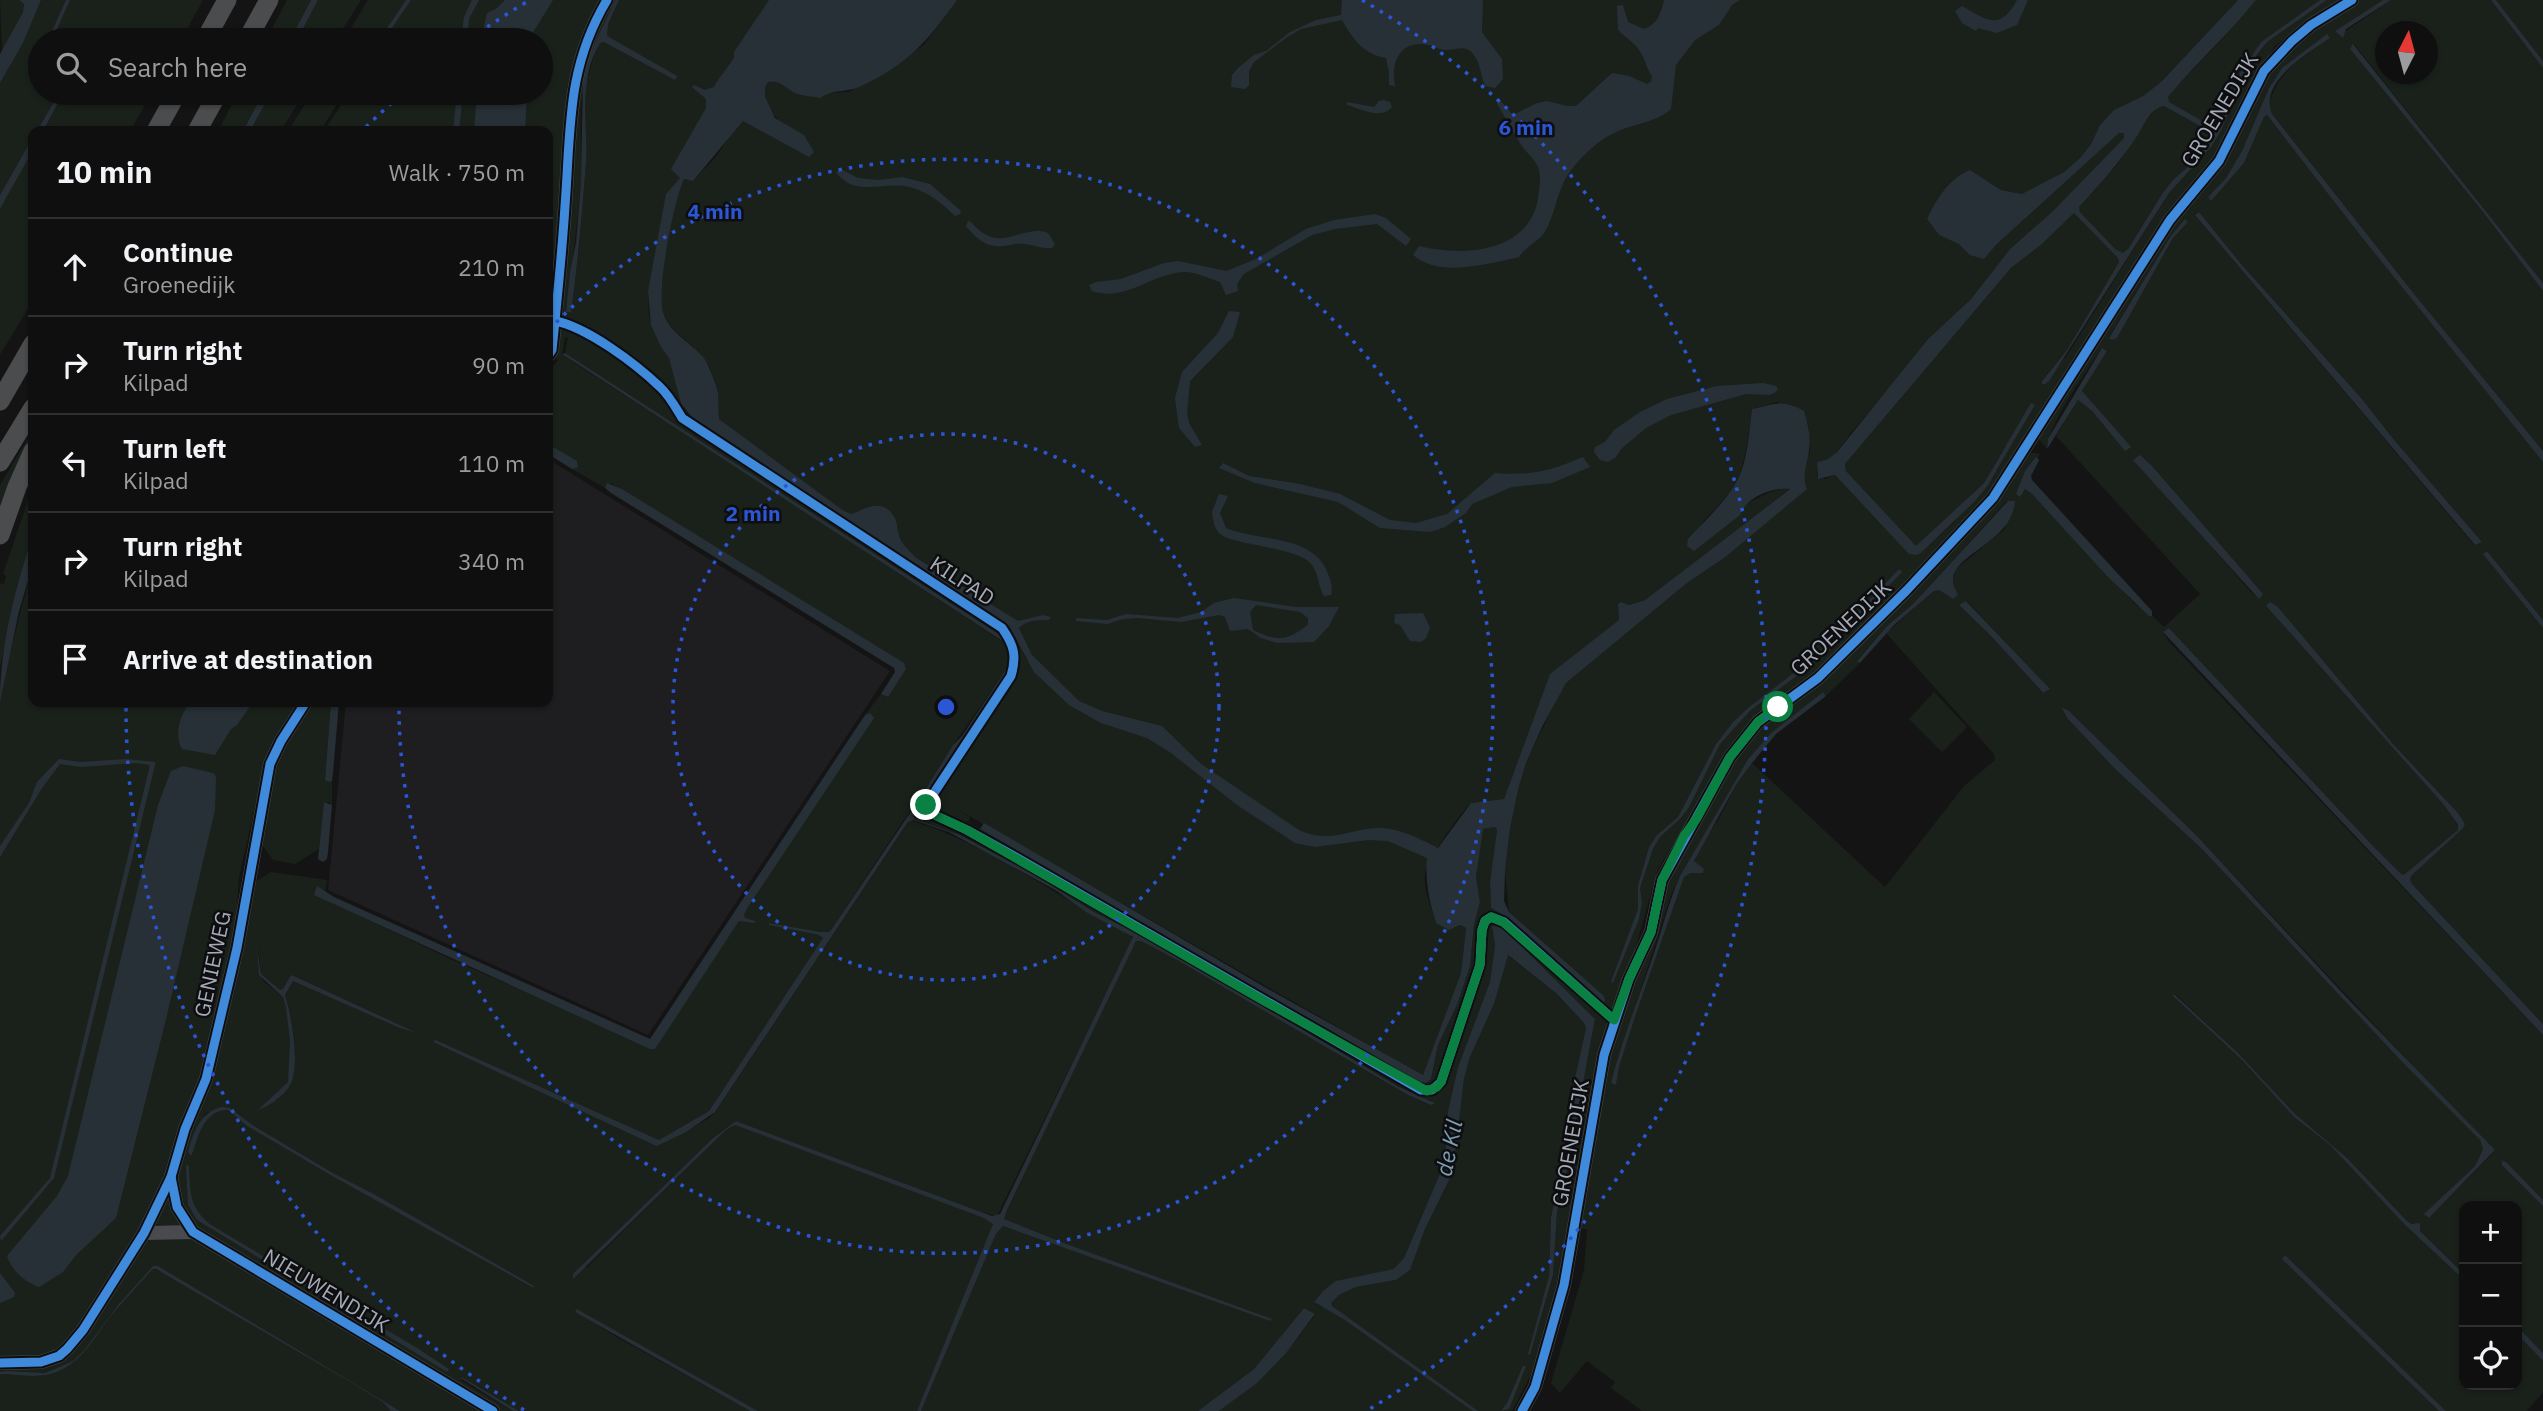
<!DOCTYPE html>
<meta charset="utf-8">
<style>
body{margin:0;font-family:"IBM Plex Sans",sans-serif;background:#1d1d1d;color:#f1f3f6}
.controls{position:absolute;right:21px;bottom:21px;display:grid;overflow:hidden;border-radius:14px;box-shadow:0 2px 5px #0004}
.controls button{width:63px;height:63px;display:grid;place-items:center;padding:0;border:0;border-bottom:2px solid #2f2f2f;background:#0f0f0f;color:#f1f3f6;font:35px sans-serif}
.compass{position:absolute;left:2375px;top:21px;width:63px;height:63px;border-radius:50%;background:#0f0f0f;box-shadow:0 2px 5px #0004;rotate:6deg}
.stop{position:absolute;width:21px;height:21px;margin:-16px;border:5px solid #0b8043;border-radius:50%;background:#fff}
.stop.end{background:#0b8043;border-color:#fff;box-shadow:0 2px 7px #0008}
.list{margin:0;padding:0;list-style:none}
h2{display:flex;justify-content:space-between;align-items:center;height:91px;margin:0;padding:0 28px;font-size:30px}
h2 small{font-size:23px;font-weight:400;color:#9b9c9e}
.list li{display:grid;grid-template-columns:46px 1fr auto;gap:21px;align-items:center;box-sizing:border-box;height:98px;padding:0 28px;border-top:2px solid #2f2f2f}
.list b{display:block;font-size:26px;white-space:nowrap}
.list p{margin:0;font-size:23px;white-space:nowrap;color:#9b9c9e}
.list em{font-size:23px;font-style:normal;color:#9b9c9e}
.icon{flex:none;width:38px;height:38px;fill:none;stroke:currentColor;stroke-width:2;stroke-linecap:round;stroke-linejoin:round}
.map{position:relative;flex:none;width:2543px;height:1411px;overflow:hidden}
.search{position:absolute;background:#0f0f0f;box-shadow:0 2px 5px #0004;left:28px;top:28px;width:525px;height:77px;display:flex;align-items:center;gap:18px;box-sizing:border-box;padding:0 24px;border-radius:38px;color:#9b9c9e;font-size:26px}
.panel{position:absolute;background:#0f0f0f;box-shadow:0 2px 5px #0004;left:28px;top:126px;width:525px;height:581px;border-radius:14px}
.map>svg:first-child{display:block}
.built{fill:#1e1e20}
.green{fill:#1a211b;fill-rule:evenodd}
.water{fill:#273036;fill-rule:evenodd}
.lines{fill:none;stroke-linecap:round;stroke-linejoin:round}
.minor{stroke:#484a4d;stroke-width:14}
.highway{stroke:#4b4c4e;stroke-width:19}
.cycleway-casing{stroke:#0e0e10;stroke-width:13}
.cycleway{stroke:#408adc;stroke-width:9}
.route{stroke:#0b8043;stroke-width:9}
.ring{fill:none;stroke:#2b57d5;stroke-width:3.5;stroke-dasharray:3.5 7}
.labels{text-anchor:middle;stroke-width:5;stroke-linejoin:round;paint-order:stroke}
.street-label{font-size:21px;fill:#a5abb6;stroke:#0e0e10}
.water-label{font-size:23px;font-style:italic;fill:#7b9cb1;stroke:#0e0e10}
.centre{fill:#2b57d5;stroke:#0e0e10;stroke-width:3.5}
.ring-label{font-size:21px;text-anchor:middle;font-weight:bold;fill:#2b57d5;stroke:#0e0e10;stroke-width:5;stroke-linejoin:round;paint-order:stroke}
</style>
<div class="map">
<svg width="2543" height="1411" viewBox="0 0 2543 1411">
<rect width="100%" height="100%" fill="#141414"/>
<path class="built" d="M548,459L890,671L648,1035L328,890L346,702H548Z"/>
<g class="green">
<path d="M0,0H19L24,4L23,12L2,51Z"/>
<path d="M41,0H203L181,40H40V93H152L130,131H43L63,95L56,98L37,131H33V137L0,195V83L23,43Z"/>
<path d="M287,0H311L290,40H266Z"/>
<path d="M318,0H361L336,40H297Z"/>
<path d="M368,0H406L379,40H344Z"/>
<path d="M411,0H603L587,29L548,342V131H324L349,93H541V40H384Z"/>
<path d="M611,0H615C598,34 584,69 581,107C579,132 583,158 581,183C577,226 572,269 566,312H571L579,247L586,162V85L595,51L619,0H770L728,67L680,178L654,262L648,291L649,316L661,347L669,357L685,410L696,423L1009,626L1028,662L1032,655L1019,628C1027,620 1038,620 1049,620L1050,617L1043,615L1018,622L915,557C908,550 901,544 899,535C897,529 898,523 895,518C885,499 867,506 852,514L844,511L719,419C718,410 719,401 718,392C717,383 711,370 706,362C696,343 672,335 664,315C655,294 674,200 684,179L693,181L715,158L739,123L743,121L788,127C774,118 758,100 768,82L777,81L800,94L849,92L924,45L957,0H2238L2161,82L2143,96L2114,110L2100,125L2091,144L2080,158L2064,172L2023,194L2001,190L1970,170C1948,178 1936,199 1927,219L1939,235L1959,243L1984,259L1997,244L2120,132L2125,133L2124,138L2052,212L2010,249L1971,299L1929,338L1906,369L1850,434L1837,452L1828,459L1817,462V476L1825,479L1835,475L1909,553L1922,552L1953,523L1997,470L2035,405L2001,453L1984,483L1916,547L1846,471L1845,464L2011,268L2042,244L2074,213H2076L2119,258V262L2067,350L2042,380L2066,357L2169,193L2212,146L2221,131L2246,72L2267,42L2327,0H2341L2296,29L2274,47L2219,152L1990,494L1874,616L1721,760L1692,814L1658,869L1633,957L1555,1296L1533,1371L1512,1411H1219C1258,1382 1287,1355 1315,1315L1304,1308L1254,1369L1198,1411H921L996,1234L1003,1226L1271,1321L1264,1316L1064,1243L1004,1219L1007,1210L1136,940L1141,941L1177,960L1408,1095L1431,1105L1432,1101L1397,1086L1292,1023L1130,930L1094,912L1033,874L960,835L915,819L913,816L916,804L903,821L831,930L828,932H821L769,923V925L819,935L823,938L709,1111L659,1140L438,1041L433,1042L654,1145L657,1146L708,1119L715,1112L910,820C989,844 1056,897 1129,934L1133,939L997,1216L981,1212L736,1121L712,1139L577,1270L587,1267L726,1130L735,1125L985,1218L991,1221L993,1228L917,1411H758L577,1309L589,1320L615,1336L750,1411H519L465,1379L460,1380L513,1411H498L190,1224L176,1200V1171L250,885L271,872L327,880L325,892L315,895L453,960L654,1049L739,921L745,918L744,915L748,907L873,716L865,715L881,694L887,697L906,667L611,483L605,488L572,469L578,464L548,444V373L558,360L554,356L561,326L566,325C597,345 629,363 656,388C669,400 677,416 693,427L1003,631C1012,644 1015,658 1010,673L927,799L924,808L932,819L980,840L1424,1093H1433L1442,1086L1479,974L1484,926L1491,919L1498,921L1497,917L1487,916L1480,925L1478,961L1469,995L1438,1081L1431,1088L1421,1087L1278,1007L979,833L929,812V803L1014,673C1020,654 1013,636 999,623L700,428L683,416L663,387L644,370L619,351L563,317L577,84ZM565,337L568,338L565,353L1002,637L1000,640L728,461L582,368L562,354ZM1777,402L1808,423L1810,450L1803,480L1724,558L1687,583L1566,683L1558,696L1526,763L1518,790L1510,829L1505,871L1509,912L1603,995L1604,1002L1510,919L1491,908L1490,882L1497,830L1495,827L1482,829L1476,877L1480,902L1474,925L1470,966L1457,1005L1438,1045L1431,1079L1425,1083L1412,1080L966,821H969L970,817L952,806L1423,1076L1461,973L1466,928L1460,925L1455,928L1436,923C1432,909 1423,889 1425,874C1427,860 1460,813 1471,803L1504,799L1550,675L1619,620L1618,606L1621,602L1629,605L1645,600L1791,488C1772,489 1760,497 1743,506C1729,513 1715,518 1700,525C1714,510 1732,494 1739,476C1747,454 1749,431 1752,409ZM1899,569L1901,572L1817,661L1751,710L1720,744L1680,819L1660,837L1653,849L1640,888L1642,902L1612,982L1611,980L1638,909V885L1649,847L1657,835L1678,817L1716,744L1733,722L1748,708L1813,658ZM1010,665L1009,673L962,745L919,800L953,745ZM1492,928L1505,930L1595,1019L1567,1170L1557,1212L1553,1275L1530,1355L1549,1276L1551,1217L1574,1112L1571,1096L1586,1028L1584,1023L1557,994L1507,955L1494,1004L1470,1057L1464,1079L1453,1172L1425,1229L1410,1270L1396,1280L1356,1287L1339,1295L1321,1307L1314,1302C1335,1274 1365,1278 1395,1269L1404,1258L1441,1171L1446,1146L1448,1111L1458,1067L1490,982L1495,945ZM258,947L261,974L280,990L283,989L291,975L294,976L417,1033L293,981L285,995C295,1024 303,1076 277,1100L273,1098L288,1082L290,1075V1042L286,1008L283,997L263,981L258,967ZM230,1108L254,1126L333,1173L374,1194L536,1287H532L332,1176L247,1126L228,1110C204,1110 199,1136 192,1155L190,1145L206,1113Z"/>
<path d="M2256,0H2320L2261,42L2240,73L2220,128L2211,127L2168,102L2167,97C2197,64 2229,34 2256,0Z"/>
<path d="M2360,0H2383L2335,31L2340,35L2391,0H2491L2543,68V283L2354,44L2350,49L2483,212L2543,291V451L2415,295L2272,114L2268,106C2280,68 2300,60 2330,38L2328,35L2282,68L2269,88L2242,151L2226,178L2208,197L2211,200L2244,163L2264,117L2267,115L2543,462V620L2487,551L2484,554L2543,628V1024L2412,884L2410,879L2412,875L2465,824L2458,813L2394,745L2278,607L2266,606L2444,805L2458,826V830L2406,873L2403,875L2399,872L2373,846L2169,628L2163,633L2171,644L2543,1035V1353L2517,1326V1206H2464V1274L2420,1231L2419,1227L2407,1221L2347,1158L2295,1114L2237,1052L2175,994L2173,996L2242,1060L2294,1117L2330,1145L2404,1224L2464,1280V1385H2517V1334L2543,1361V1392L2527,1411H2446L2285,1255L2283,1259L2439,1411H1642L1611,1388L1615,1382L1587,1361L1560,1393L1551,1383L1584,1270L1587,1229H1577L1610,1049L1666,878L1726,771L1758,730L1812,690L2026,452L2040,454L2023,490L2025,489L2032,494L2135,604L2152,615L2164,627L2200,594L2056,436L2078,400L2092,411L2125,451L2092,402L2082,391L2107,351L2101,349C2087,372 2048,423 2047,449L2038,438L2274,64L2311,30ZM2386,32H2428V74H2386ZM2199,212L2242,265L2362,399L2395,441L2482,542L2474,545L2195,215ZM2185,220L2188,222L2173,238L2117,338L2109,337L2170,237ZM2134,459L2153,467L2256,587L2259,598L2252,593ZM2007,501L2005,529L1956,569L1948,596L1939,590L1934,591L1886,633L1994,754L1995,760L1964,786L1885,887L1752,763L1736,785L1720,817L1701,846L1694,862L1696,872L1689,873L1684,877L1636,1014L1619,1067L1616,1085L1611,1083L1671,895L1680,876L1748,759L1771,733L1823,692L1826,696L1860,663L1857,660L1887,626L1913,604ZM1967,601L2049,689L2042,693L1991,636L1960,606ZM2068,710L2197,836L2494,1152L2429,1218L2425,1214L2475,1166L2483,1149L2480,1140L2405,1065L2201,848L2116,770L2068,719Z"/>
<path d="M2496,0H2543V61Z"/>
<path d="M238,93H263L243,131H218Z"/>
<path d="M271,93H304L281,131H250Z"/>
<path d="M312,93H344L320,131H288Z"/>
<path d="M2164,106L2209,131L2213,136L2198,158L2162,194L2128,249L2123,253L2115,250L2080,212L2079,207L2118,164L2147,119L2158,107Z"/>
<path d="M33,150V300L0,355V209Z"/>
<path d="M33,430L0,510V485Z"/>
<path d="M33,486V535L17,590L0,668V586L1,583L4,584L6,575L3,574Z"/>
<path d="M33,564V702H305L265,762L239,877L236,922L207,1058L156,1203L71,1340L42,1358L0,1360V692Z"/>
<path d="M1934,692L1967,727L1942,752L1909,719Z"/>
<path d="M313,702H331L325,779L332,781V805L329,802L324,803L319,849L295,864L273,860L260,842L275,764Z"/>
<path d="M168,1192L185,1228L153,1224Z"/>
<path d="M184,1236L200,1241L485,1411H400L158,1266H153L118,1305L85,1349L73,1361L45,1373L0,1372V1367L54,1363L144,1244L152,1237Z"/>
<path d="M153,1269L169,1275L350,1382L384,1403L392,1411H0V1374C17,1374 37,1379 54,1373C81,1364 93,1338 110,1317C124,1301 139,1284 153,1269Z"/>
</g>
<g class="water">
<path d="M19,0H41L23,43L0,83V54L23,12L24,4Z"/>
<path d="M66,0H70L52,40H48Z"/>
<path d="M311,0H318L297,40H290Z"/>
<path d="M406,0H411L384,40H379Z"/>
<path d="M472,0H479L469,19L467,40H461L464,17Z"/>
<path d="M505,0H553L532,34L530,40H481L487,13L496,9Z"/>
<path d="M615,0H619L608,24L607,36L677,76L675,80L604,42L600,43C578,79 588,122 586,163C582,213 578,263 571,312H566L570,272L576,243L581,182L583,76L590,53Z"/>
<path d="M769,0H957C928,41 907,65 861,86C847,93 832,89 820,98C811,96 798,96 790,90C781,84 780,81 768,82L765,88V97L775,118L804,135L814,152L809,157L743,121L693,181L684,179C674,201 655,294 664,315C671,334 692,343 704,358C708,364 717,385 718,392C719,401 718,410 719,419L844,511L852,514C868,506 885,499 895,518C898,524 897,529 899,535C901,544 909,550 915,557L1018,621L1043,615L1051,617L1049,620C1038,620 1027,620 1019,628L1032,655L1079,701L1102,711L1162,726L1201,764L1299,830C1333,845 1348,828 1381,828C1402,829 1420,839 1438,848L1471,803L1504,799L1550,674L1619,620L1618,604L1621,602L1629,605L1645,600L1790,489C1773,487 1746,497 1740,515L1694,551L1687,546L1688,539C1705,520 1726,502 1738,479C1748,459 1749,431 1752,409C1775,404 1782,399 1804,411C1808,424 1811,437 1809,450C1808,464 1801,476 1807,489L1724,558L1687,583L1566,683L1543,725L1526,763L1518,790L1510,829L1505,871L1504,901L1509,912L1603,995L1605,999L1604,1003L1510,919L1491,908L1490,882L1497,830L1495,827L1483,829L1476,877L1480,902L1474,925L1470,966L1457,1005L1438,1045L1431,1079L1426,1083L1412,1080L980,829L984,823L1268,989L1423,1075L1461,973L1466,928L1460,925L1449,930L1436,923C1429,900 1425,881 1427,858L1388,841L1368,840L1315,847L1295,843L1237,805L1171,753L1147,738L1101,723L1069,705L1034,672L1009,626L696,423L681,403L669,358L661,347L651,325L648,291L666,194L680,178L671,169L706,108V99L692,87L694,85L705,90L714,87C720,75 728,68 734,57V52Z"/>
<path d="M1342,0H1483L1482,32L1502,59L1503,79L1495,88L1485,86C1480,74 1481,60 1470,51C1463,45 1453,51 1444,50C1438,49 1434,46 1428,45C1400,39 1390,63 1395,86L1389,85V72L1386,58C1363,54 1353,39 1342,20L1301,29L1286,38L1254,62L1249,71V85L1245,89L1231,87L1232,75L1238,68L1254,55L1266,51L1290,32L1316,20L1341,15Z"/>
<path d="M1664,0H1740L1732,5L1719,25L1695,40L1676,65L1671,109C1656,123 1630,124 1612,134C1596,141 1569,168 1563,184C1556,199 1554,215 1546,230C1540,241 1526,246 1519,257C1487,264 1440,278 1413,255L1419,246C1461,257 1529,253 1538,199C1539,189 1542,176 1538,167C1535,159 1526,152 1522,146C1513,133 1506,118 1497,104L1500,100L1513,115L1537,103L1547,101L1567,106H1576L1612,73L1629,76L1647,84L1651,82L1652,76C1647,69 1646,62 1642,55C1637,44 1626,38 1618,30L1617,6L1623,5L1628,22L1644,29C1657,25 1661,13 1664,0Z"/>
<path d="M2017,0H2028L2017,25L1997,33L1978,28L1976,31L1962,23L1955,11L1962,6C1988,21 2000,31 2017,0Z"/>
<path d="M2238,0H2256C2229,34 2196,63 2168,97L2169,102L2216,129L2222,123L2240,73L2261,42L2320,0H2327L2267,42L2257,55L2246,72L2221,131L2212,146L2169,193L2049,381L2045,384H2042V381L2067,350L2119,262L2118,258L2074,213L2042,244L2011,268L1845,464L1846,471L1916,546L1984,483L2031,403L2035,405L1988,485L1975,501L1922,552L1917,555L1909,554L1835,475L1818,479L1817,462L1828,459L1837,452L1929,338L1971,299L2010,249L2052,212L2124,138V133H2119L1997,244L1984,259L1970,255L1959,244L1939,235L1927,219C1936,199 1949,178 1970,170L2001,190L2022,194L2064,172L2080,158L2091,144L2100,125L2114,110L2143,96L2161,82ZM2164,106L2209,131L2213,136L2198,158L2173,180L2162,194L2128,249L2123,253L2115,249L2080,212L2079,207C2101,183 2122,160 2139,133C2145,123 2151,108 2164,106Z"/>
<path d="M2383,0H2391L2346,29L2343,38L2335,31Z"/>
<path d="M2491,0H2496L2543,61V68Z"/>
<path d="M2327,34L2330,38C2309,53 2258,81 2272,114L2415,295L2543,451V462L2361,236L2267,115L2264,117L2244,163L2211,201L2208,197L2226,178L2242,151L2269,88L2282,68Z"/>
<path d="M2353,44L2543,283V291L2483,212L2350,49Z"/>
<path d="M54,93L63,94L43,131H37L56,98Z"/>
<path d="M263,93H271L250,131H243Z"/>
<path d="M457,93H463L459,131H453Z"/>
<path d="M477,93H527L525,131H474Z"/>
<path d="M1384,100L1390,102L1392,107C1381,120 1361,109 1347,105V102L1374,107L1379,101Z"/>
<path d="M33,137V150L0,209V195Z"/>
<path d="M841,169L858,178L878,180L902,177L930,184L961,211L960,214L955,216C942,203 927,191 909,187C884,181 854,198 836,172Z"/>
<path d="M2199,212L2242,265L2362,399L2395,441L2482,542L2475,545L2195,215Z"/>
<path d="M1375,214L1386,218L1411,239L1406,246L1377,224L1335,229L1312,235L1244,274L1237,284L1238,291L1226,295L1220,282C1208,278 1195,271 1182,272C1149,275 1126,302 1092,291L1089,285L1096,282L1121,279L1164,263L1178,261L1226,271L1256,259L1306,229L1334,220Z"/>
<path d="M2185,219L2188,222L2173,238L2117,338L2112,340L2109,338L2170,237Z"/>
<path d="M968,221L971,222C1000,257 1021,223 1048,233L1055,244L1052,248C1042,249 1035,245 1025,244C1018,242 1010,246 1003,246C986,248 976,238 966,226Z"/>
<path d="M1229,311L1240,312L1233,337L1190,381L1187,412L1189,423L1202,445L1195,447L1179,428L1175,398L1182,372L1218,333Z"/>
<path d="M2102,348L2107,351L2082,391L2131,447L2125,451L2092,411L2078,400L2047,449L2048,439Z"/>
<path d="M565,353L1003,637L1001,640L562,354Z"/>
<path d="M1763,383L1776,386L1778,389L1775,393L1769,395L1746,394L1671,415L1646,428L1621,449L1615,458L1608,462L1600,460L1594,452L1595,447L1605,442L1614,430L1640,412L1667,399L1717,386Z"/>
<path d="M548,444L577,461L578,467L572,469L548,454Z"/>
<path d="M2140,455L2153,467L2263,594L2259,599L2133,460Z"/>
<path d="M1583,457L1590,467L1552,483L1512,487L1472,504L1466,513L1445,527L1430,532L1380,528L1338,502L1255,483L1219,468L1223,463L1249,476L1300,484L1340,494L1390,520L1416,523L1447,514L1495,473C1531,476 1550,471 1583,457Z"/>
<path d="M2036,457L2039,460L2031,476L2032,480L2152,611V616H2149L2107,576L2032,494L2025,489L2020,497L2016,494L2025,471Z"/>
<path d="M607,483L622,489L904,663L906,669L888,697L881,694L895,672L894,668L611,493L605,488Z"/>
<path d="M1219,494L1228,496L1220,513L1226,528C1259,542 1314,534 1328,574C1331,581 1333,588 1331,595L1324,596C1317,584 1319,570 1308,561C1291,547 1228,544 1219,533C1214,528 1213,519 1212,512Z"/>
<path d="M2008,501H2015C2012,542 1955,553 1953,579C1952,584 1956,590 1958,595L1953,599L1939,590L1934,591L1894,625L1860,663L1857,661L1887,626L1913,604Z"/>
<path d="M33,535V564L19,611L0,702C0,646 15,589 33,535Z"/>
<path d="M2487,551L2543,620V628L2483,554Z"/>
<path d="M1899,569L1902,572L1817,661L1751,710L1720,744L1689,807L1680,819L1660,837L1653,849L1640,888L1642,902L1639,919L1613,983L1611,981L1638,909V885L1649,847L1657,835L1678,817L1716,744L1733,722L1748,708L1813,658Z"/>
<path d="M1234,598L1296,607H1339L1329,626L1314,642L1277,643L1261,638L1248,629L1230,631L1225,617L1219,615L1181,622L1138,618L1123,619L1107,624L1076,621V618L1107,620L1126,614L1178,618L1201,612L1214,603ZM1256,605L1300,612L1308,618V625C1286,641 1278,642 1253,630L1250,612Z"/>
<path d="M1966,601L2050,689L2043,693L1991,636L1959,605Z"/>
<path d="M2270,602L2278,607L2394,745L2458,813L2465,824L2463,828L2412,875L2410,879L2412,884L2543,1024V1035L2163,632L2169,628L2373,846L2399,872L2403,875L2406,873L2458,830V825L2444,805L2266,606Z"/>
<path d="M1423,613L1430,628L1426,638L1421,642L1410,641L1400,625L1394,623L1395,614Z"/>
<path d="M1011,662L1009,673L1001,686L921,802L919,800L953,745L962,736Z"/>
<path d="M1823,692L1826,696L1776,734L1752,763L1736,785L1694,861L1704,869L1703,873H1690L1684,877L1636,1014L1619,1067L1616,1085L1611,1083C1622,1040 1638,1000 1652,959C1662,931 1668,903 1680,876L1748,759L1771,733Z"/>
<path d="M190,702H253L237,725L231,729L215,755L182,749C174,733 180,716 190,702Z"/>
<path d="M331,702H339L333,773L332,781L329,782L325,780Z"/>
<path d="M2062,708L2068,710L2197,836L2349,1000L2494,1149V1151L2429,1218L2424,1214L2475,1166L2483,1149L2480,1140L2405,1065L2201,848L2116,770L2068,719Z"/>
<path d="M870,713L874,718L748,907L744,915L745,918L755,921V923L739,921L655,1049H650L314,895L317,886L334,897L650,1039L865,715Z"/>
<path d="M59,759L80,762L126,759L155,762V765L54,1178L1,1241L0,1236L50,1178L150,765L136,763L81,767L60,764L42,788L0,857V846L29,803L37,782Z"/>
<path d="M183,766L213,773L216,776L215,810L167,1015L116,1218L76,1255L63,1272L39,1287C25,1282 12,1271 7,1256L57,1196L68,1176L158,805L171,771Z"/>
<path d="M324,802L332,805L328,852L327,859L323,862L318,859Z"/>
<path d="M916,804L918,805L913,816L915,819L960,835L1033,874L1094,912L1130,930L1292,1023L1397,1086L1435,1103L1431,1105L1408,1095L1177,960L1141,941H1136L1007,1210L1004,1219L1064,1243L1264,1316L1272,1319L1270,1321L1003,1226L996,1234L921,1411H917L993,1224L984,1218L735,1125L726,1130L573,1279V1274L577,1270L712,1139L736,1121L992,1216L1000,1214L1133,937L1086,912L1057,891L949,832L913,820L908,822L715,1112L686,1132L657,1146L654,1145L433,1042L435,1040L438,1041L659,1140L709,1111L823,938L819,935L769,925V923L821,932H828L831,930Z"/>
<path d="M1495,926L1505,930L1595,1019L1567,1170L1557,1212L1553,1275L1530,1355L1528,1354L1549,1276L1551,1217L1574,1112L1571,1096L1586,1028L1584,1023L1557,994L1508,955L1494,1004L1470,1057L1464,1079L1453,1172L1425,1229L1410,1270L1396,1280L1356,1287L1339,1295L1331,1303L1332,1306L1478,1411H1473L1345,1320L1314,1302L1323,1291L1336,1281L1394,1269L1404,1258L1441,1171L1446,1146L1448,1111L1458,1067L1490,982L1495,945L1492,927Z"/>
<path d="M257,947L261,974L280,990L283,989L291,975L294,976L417,1033L400,1028L293,981L285,995C292,1017 298,1054 293,1077C290,1092 272,1105 258,1110L288,1082L290,1042L286,1008L283,997L259,975Z"/>
<path d="M2174,994L2237,1052L2295,1114L2347,1158L2407,1221L2412,1224L2420,1223V1231L2464,1274V1280L2404,1224L2330,1145L2294,1117L2242,1060L2173,996Z"/>
<path d="M223,1107L230,1108L254,1126L333,1173L374,1194L536,1287H532L332,1176L247,1126L228,1110C204,1110 198,1137 192,1155H190L188,1152C193,1133 201,1110 223,1107Z"/>
<path d="M2502,1161L2506,1162L2543,1200V1206L2502,1165Z"/>
<path d="M186,1165L189,1166C190,1193 189,1207 211,1225L417,1348L449,1369L447,1372L197,1220L188,1205Z"/>
<path d="M2285,1255L2446,1411H2439L2282,1259Z"/>
<path d="M153,1266H158L400,1411H391L384,1403L350,1382L156,1269H153C138,1285 124,1301 110,1317C93,1339 82,1363 54,1373C37,1379 17,1374 0,1374V1372L6,1371L45,1373L73,1361L85,1349L118,1305Z"/>
<path d="M0,1273L15,1293L14,1297L0,1303Z"/>
<path d="M1304,1308L1315,1314L1286,1353L1257,1383L1219,1411H1198L1254,1369Z"/>
<path d="M577,1309L758,1411H750L575,1312Z"/>
<path d="M2517,1326L2543,1353V1361L2517,1334Z"/>
<path d="M1523,1366H1526L1509,1409L1501,1411L1507,1403Z"/>
<path d="M459,1377L465,1379L519,1411H513Z"/>
</g>
<g class="lines">
<g class="minor">
<path d="M548,356L552,350C557,302 562,254 565,206C571,129 566,69 607,0"/>
<path d="M171,1177L177,1207L193,1232L493,1411"/>
<path d="M144,1233L193,1232"/>
<path d="M0,1363L41,1362L59,1356L67,1349L83,1330L144,1233L171,1177L185,1129L206,1079L237,948L270,764L281,741L306,702"/>
<path d="M1522,1411L1535,1387L1564,1285L1604,1055L1629,979L1651,932L1662,880L1730,757L1758,722L1818,678L1907,590L1993,498L2170,220L2219,161L2264,71L2292,41L2311,25L2352,0"/>
</g>
<g class="highway">
<path d="M205,40L227,0"/>
<path d="M247,40L269,0"/>
<path d="M156,131L177,93"/>
<path d="M197,131L218,93"/>
<path d="M0,401L33,344"/>
<path d="M0,462L33,408"/>
<path d="M0,535L17,487L33,451"/>
</g>
<defs>
<g id="cycleway">
<path d="M555,321C587,327 636,364 660,387C669,395 676,408 682,418L1002,628C1014,645 1017,656 1011,676L926,805V811L967,830L1012,855L1421,1090H1432L1441,1082L1480,965L1482,930L1485,921L1491,917L1504,922L1614,1020"/>
<path d="M548,356L552,350C557,302 562,254 565,206C571,129 566,69 607,0"/>
<path d="M171,1177L177,1207L193,1232L493,1411"/>
<path d="M0,1363L41,1362L59,1356L67,1349L83,1330L144,1233L171,1177L185,1129L206,1079L237,948L270,764L281,741L306,702"/>
<path d="M1522,1411L1535,1387L1564,1285L1604,1055L1629,979L1651,932L1662,880L1730,757L1758,722L1818,678L1907,590L1993,498L2170,220L2219,161L2264,71L2292,41L2311,25L2352,0"/>
</g>
</defs>
<use href="#cycleway" class="cycleway-casing"/>
<use href="#cycleway" class="cycleway"/>
</g>
<g class="lines">
<path class="route" d="M926,805V811L967,830L1266,1002L1427,1091L1437,1087L1441,1082L1480,965L1482,930L1485,921L1491,917L1503,922L1614,1020L1629,979L1651,932L1662,880L1684,836L1697,818L1730,757L1758,722L1778,707"/>
</g>
<g class="ring">
<circle cx="946" cy="707" r="273"/>
<path d="M549 330A547 547 0 1 1 399 702"/>
<path d="M524 1410A820 820 0 0 1 126 707M366 127A820 820 0 0 1 403 93M470 39A820 820 0 0 1 530 0M1362 0A820 820 0 0 1 1368 1410"/>
</g>
<g class="labels">
<g class="street-label">
<text transform="translate(2220 110) rotate(-59)" y="7">GROENEDIJK</text>
<text transform="translate(962 581) rotate(33)" y="7">KILPAD</text>
<text transform="translate(1841 628) rotate(-43)" y="7">GROENEDIJK</text>
<text transform="translate(213 964) rotate(-78)" y="7">GENIEWEG</text>
<text transform="translate(1571 1143) rotate(-80)" y="7">GROENEDIJK</text>
<text transform="translate(326 1291) rotate(31)" y="7">NIEUWENDIJK</text>
</g>
<g class="water-label">
<text transform="translate(1449 1148) rotate(-78)" y="8">de Kil</text>
</g>
</g>
<circle cx="946" cy="707" r="10" class="centre"/>
<g class="ring-label">
<text x="1526" y="135">6 min</text>
<text x="715" y="219">4 min</text>
<text x="753" y="521">2 min</text>
</g>
</svg>
<div class="controls">
<button>+</button>
<button>−</button>
<button><svg class="icon" aria-label="locate" viewBox="0 0 24 24"><circle cx="12" cy="12" r="6"/><path d="M12 2v4M12 18v4M2 12h4M18 12h4"/></svg></button>
</div>
<svg class="compass" viewBox="-18 -18 36 36"><path d="M0-13l5 13h-10z" fill="#e53935"/><path d="M0 13l5-13h-10z" fill="#9b9c9e"/></svg>
<div class="stop" style="left:1778px;top:707px"></div>
<div class="stop end" style="left:926px;top:805px"></div>
<div class="search"><svg class="icon" aria-label="search" viewBox="0 0 24 24"><circle cx="10" cy="10" r="6"/><path d="M15 15l6 6"/></svg>Search here</div>
<section class="panel">
<h2>10 min<small>Walk · 750 m</small></h2>
<ul class="list">
<li><svg class="icon" aria-label="ahead" viewBox="0 0 24 24"><path d="M12 20V5M6 11l6-6 6 6"/></svg><div><b>Continue</b><p>Groenedijk</p></div><em>210 m</em></li>
<li><svg class="icon" aria-label="right" viewBox="0 0 24 24"><path d="M7 20v-9h11M14 6l5 5-5 5"/></svg><div><b>Turn right</b><p>Kilpad</p></div><em>90 m</em></li>
<li><svg class="icon" aria-label="left" viewBox="0 0 24 24"><path d="M17 20v-9H6M10 6l-5 5 5 5"/></svg><div><b>Turn left</b><p>Kilpad</p></div><em>110 m</em></li>
<li><svg class="icon" aria-label="right" viewBox="0 0 24 24"><path d="M7 20v-9h11M14 6l5 5-5 5"/></svg><div><b>Turn right</b><p>Kilpad</p></div><em>340 m</em></li>
<li><svg class="icon" aria-label="arrive" viewBox="0 0 24 24"><path d="M6 21V4h12l-3 4 3 4H6"/></svg><div><b>Arrive at destination</b></div></li>
</ul>
</section>
</div>
